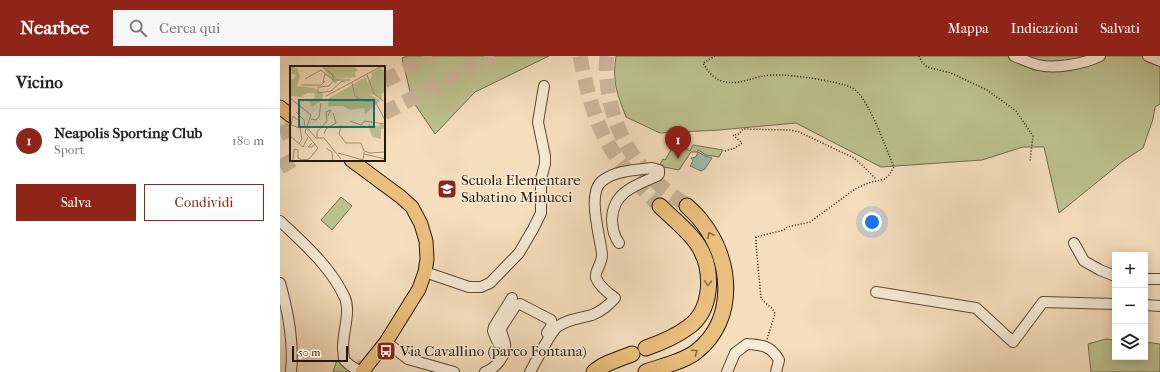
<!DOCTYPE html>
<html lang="it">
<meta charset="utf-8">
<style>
body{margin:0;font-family:"IM FELL French Canon",serif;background:#f6f6f6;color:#222}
.controls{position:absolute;right:12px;bottom:12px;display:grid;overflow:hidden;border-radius:0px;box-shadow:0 2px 10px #0003}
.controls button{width:36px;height:36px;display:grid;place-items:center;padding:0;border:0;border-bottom:1px solid #e0e0e0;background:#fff;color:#222;font:20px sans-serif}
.scale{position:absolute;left:12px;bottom:10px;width:56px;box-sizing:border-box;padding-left:4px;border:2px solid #26170c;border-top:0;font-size:11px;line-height:14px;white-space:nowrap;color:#26170c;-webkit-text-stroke:3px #f8ead4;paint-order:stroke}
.you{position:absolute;left:592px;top:166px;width:14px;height:14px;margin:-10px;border:3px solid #fff;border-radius:50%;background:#1a73e8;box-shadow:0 0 0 6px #1a73e833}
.badge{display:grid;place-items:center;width:26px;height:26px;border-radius:50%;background:#8f2418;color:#fff;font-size:13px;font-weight:700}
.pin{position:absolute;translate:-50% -33px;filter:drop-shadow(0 1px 2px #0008)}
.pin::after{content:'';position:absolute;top:21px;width:14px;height:12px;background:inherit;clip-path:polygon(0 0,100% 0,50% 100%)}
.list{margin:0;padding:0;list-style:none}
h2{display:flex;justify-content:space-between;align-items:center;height:52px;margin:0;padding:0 16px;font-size:17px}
h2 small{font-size:13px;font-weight:400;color:#767676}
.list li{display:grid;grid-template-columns:26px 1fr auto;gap:12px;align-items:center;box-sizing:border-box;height:64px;padding:0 16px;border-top:1px solid #e0e0e0}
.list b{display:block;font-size:15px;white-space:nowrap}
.list p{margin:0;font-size:13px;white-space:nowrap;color:#767676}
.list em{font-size:13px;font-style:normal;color:#767676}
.actions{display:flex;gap:8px;padding:12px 16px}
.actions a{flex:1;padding:9px 0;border:1px solid #8f2418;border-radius:0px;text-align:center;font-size:14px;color:#8f2418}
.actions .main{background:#8f2418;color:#fff}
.icon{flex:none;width:22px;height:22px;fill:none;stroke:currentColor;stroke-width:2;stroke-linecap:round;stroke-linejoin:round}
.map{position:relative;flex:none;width:880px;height:316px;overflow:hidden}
header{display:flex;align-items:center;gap:24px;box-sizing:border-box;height:56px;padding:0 20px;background:#8f2418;color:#fff}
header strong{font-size:19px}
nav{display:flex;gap:22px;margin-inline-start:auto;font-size:14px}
.search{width:280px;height:36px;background:#f6f6f6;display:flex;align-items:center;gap:10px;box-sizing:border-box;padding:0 14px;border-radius:0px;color:#767676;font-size:15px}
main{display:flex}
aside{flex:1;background:#fff}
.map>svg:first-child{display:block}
.green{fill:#bdc190;stroke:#726c4e}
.water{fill:#9dbdab;stroke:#6d7b6b}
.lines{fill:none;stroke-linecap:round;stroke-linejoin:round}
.minor-tunnel{stroke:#ccb69a;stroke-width:10;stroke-dasharray:10 5;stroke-linecap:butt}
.highway-tunnel{stroke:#ccb69a;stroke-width:15;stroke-dasharray:15 8;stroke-linecap:butt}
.minor-casing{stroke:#5a4938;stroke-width:12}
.major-casing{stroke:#26170c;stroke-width:15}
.highway-casing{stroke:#26170c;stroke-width:17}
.path{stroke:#26170c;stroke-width:1.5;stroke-dasharray:1 2;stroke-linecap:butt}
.minor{stroke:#f8ead4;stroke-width:10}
.major{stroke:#eabf7e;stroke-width:13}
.highway{stroke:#eabf7e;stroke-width:15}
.oneway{stroke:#886b45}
.labels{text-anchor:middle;stroke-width:3;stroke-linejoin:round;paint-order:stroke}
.poi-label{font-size:15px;fill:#26170c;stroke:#f8ead4;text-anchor:start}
.inset-road{fill:none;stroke:#a28e76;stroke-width:1}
.view{fill:#0f766e;fill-opacity:0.15;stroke:#0f766e;stroke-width:2}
.inset-edge{fill:none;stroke:#26170c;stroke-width:2}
</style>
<header>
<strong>Nearbee</strong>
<div class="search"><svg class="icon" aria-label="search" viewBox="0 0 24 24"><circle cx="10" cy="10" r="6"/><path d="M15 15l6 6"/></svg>Cerca qui</div>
<nav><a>Mappa</a><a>Indicazioni</a><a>Salvati</a></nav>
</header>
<main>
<aside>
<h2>Vicino<small></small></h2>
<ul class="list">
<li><span class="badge">1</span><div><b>Neapolis Sporting Club</b><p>Sport</p></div><em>180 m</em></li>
</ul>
<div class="actions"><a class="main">Salva</a><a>Condividi</a></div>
</aside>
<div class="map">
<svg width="880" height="316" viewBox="0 0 880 316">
<rect width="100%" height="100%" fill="#f5debd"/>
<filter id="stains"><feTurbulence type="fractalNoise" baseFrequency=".005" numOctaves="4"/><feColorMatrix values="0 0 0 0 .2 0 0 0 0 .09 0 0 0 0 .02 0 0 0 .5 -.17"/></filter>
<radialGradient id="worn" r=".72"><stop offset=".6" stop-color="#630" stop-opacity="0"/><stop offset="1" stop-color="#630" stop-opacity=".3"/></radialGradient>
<g class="green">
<path d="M127,0H269L195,36L155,78L132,44L122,2Z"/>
<path d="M336,0H880V48L875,51L873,63L863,92L843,105L779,157L764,91H743L702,104L601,111L516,67L439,74L380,77L346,61C337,37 332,26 336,0Z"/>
<path d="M395,85L410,95L413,89L443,94L439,101L426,99L418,94L417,96H411L399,114L379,110L383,103L385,104L391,94L390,93Z"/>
<path d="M61,141L72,150L52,174L41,164Z"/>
<path d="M826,283L835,284V301H865V286L880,288V316H811L808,288Z"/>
<path d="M57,304L73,316H53Z"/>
</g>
<path class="water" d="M418,96L425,100L432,102L425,113L421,115L410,110L413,105L411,102L416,101Z"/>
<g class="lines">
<path class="minor-tunnel" d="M76,307L89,316"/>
<g class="highway-tunnel">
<path d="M300,0C305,26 311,52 322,76C334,103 359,130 380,150"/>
<path d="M327,0C325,11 327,23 328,34C333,69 349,101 375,125C385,134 396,142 407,150"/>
<path d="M104,25L152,0"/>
<path d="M104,57L214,0"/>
<path d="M0,78L11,73"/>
<path d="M0,111L13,104"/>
</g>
<defs>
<g id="minor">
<path d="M734,0C742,3 750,7 758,9C775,13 804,8 820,0"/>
<path d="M868,0L880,5"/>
<path d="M0,165C24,188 51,211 65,242C71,256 62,278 63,294C64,296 63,301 64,303C67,309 76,313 81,316"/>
<path d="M794,187L804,205L820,214L835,220"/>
<path d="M145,216L189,231H201L210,227L239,197L253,173L261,157V123L265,108V100L258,66L264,30"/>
<path d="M865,223H880"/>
<path d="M0,227C8,255 14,287 11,316"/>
<path d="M596,236L696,252L733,286L763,246L835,248"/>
<path d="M865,249L880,250"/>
<path d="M106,286L128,303L174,316"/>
<path d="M218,287L213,275L214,271L232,242"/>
<path d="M205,316C215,313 227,299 225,288C224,282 221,278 221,272L236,249L240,248L271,264L272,269L267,277"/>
<path d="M250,316C257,304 268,280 277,271C287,263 301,262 312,259C322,255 328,250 335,242C328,237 319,230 316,222C314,216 322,208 322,199C321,182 306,138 322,125C336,114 356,114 372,112L379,114V118L377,120C356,129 333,136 332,163C332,171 334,180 339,187"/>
<path d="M447,316L455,297L467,288C483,289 491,290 499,304L496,316"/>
</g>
<g id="major">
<path d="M0,51L11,60"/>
<path d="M71,104L121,141L132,151L141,168L146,185L147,203L145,216L139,233L106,286L82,316"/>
</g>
<g id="highway">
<path d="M366,292C380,287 395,281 407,272C433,255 434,214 418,189C410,176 391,161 380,150"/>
<path d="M314,316C324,307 339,303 352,298"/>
<path d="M366,316C381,310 404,306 417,295C457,263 452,203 422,166C418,160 412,155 407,150"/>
</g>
</defs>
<use href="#minor" class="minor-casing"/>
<use href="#major" class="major-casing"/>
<use href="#highway" class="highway-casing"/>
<g class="path">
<path d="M435,0L423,7C427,14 433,23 442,25C457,30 470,22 484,20C501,16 547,24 565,29C569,30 573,32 576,35C590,46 606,93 614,111L609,119L605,123L588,127L575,133L530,166L507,171L504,174L476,181V188L481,242C485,248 493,251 495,258L487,283"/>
<path d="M639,0L642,6L647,11L671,17L707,34L736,55L753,80L750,105"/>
<path d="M445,95L455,92L462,87L453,79L459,78L463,73L510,74L519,76L574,102L583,110L596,123"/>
</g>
<use href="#minor" class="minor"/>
<use href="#major" class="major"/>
<use href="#highway" class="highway"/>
</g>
<defs><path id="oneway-chevron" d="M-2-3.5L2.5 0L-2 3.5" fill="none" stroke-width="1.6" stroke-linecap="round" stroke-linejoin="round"/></defs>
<g class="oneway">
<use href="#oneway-chevron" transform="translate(430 179) rotate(-119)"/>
<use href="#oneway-chevron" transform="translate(428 227) rotate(92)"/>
<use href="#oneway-chevron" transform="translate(415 296) rotate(-35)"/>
</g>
<defs>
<symbol id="school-square" viewBox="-11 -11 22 22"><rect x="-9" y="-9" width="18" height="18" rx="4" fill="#8f2418" stroke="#f8ead4"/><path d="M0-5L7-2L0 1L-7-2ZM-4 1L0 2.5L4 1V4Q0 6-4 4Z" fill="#fff"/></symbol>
<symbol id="bus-square" viewBox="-11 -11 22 22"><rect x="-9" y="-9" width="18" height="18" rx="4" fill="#8f2418" stroke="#f8ead4"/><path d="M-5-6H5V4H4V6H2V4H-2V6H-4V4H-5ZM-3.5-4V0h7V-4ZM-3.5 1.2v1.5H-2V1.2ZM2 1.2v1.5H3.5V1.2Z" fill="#fff"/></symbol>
</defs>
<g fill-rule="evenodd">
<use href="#school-square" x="156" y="122" width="22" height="22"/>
<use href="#bus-square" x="95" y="284" width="22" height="22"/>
</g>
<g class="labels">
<g class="poi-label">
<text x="181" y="129">Scuola Elementare<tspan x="181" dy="17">Sabatino Minucci</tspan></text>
<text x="120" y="300">Via Cavallino (parco Fontana)</text>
</g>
</g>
<g transform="translate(10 10)">
<rect width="95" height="95" fill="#f5debd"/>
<path d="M0,0L7,2L10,11L7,20L24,22L33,28L32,34L22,41L19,35L25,32L24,27H17L11,31L1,30L0,14L4,13L6,9L0,7L2,6ZM32,0H64L68,4L65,6L66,11L49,13L45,18ZM95,0L91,3L95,6V26L91,28L92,33L83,28L80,29L91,34L75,48L74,42L60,44L53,40H38L39,32L76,11L77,17L82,10L81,7ZM90,58L95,59V62L91,63V73L82,71L78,59L89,60Z" fill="#bdc190"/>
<path class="inset-road" d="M31,0L42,8L44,14L39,20L28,21V27L41,25L52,15L55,16M77,9L84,28L95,36M15,13L31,4L43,14M44,14H60M62,17L65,30L73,35H85L95,54M12,19H31L35,15L33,16L35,8M36,30L92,0M0,32L21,49L15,66L28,82L19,93L12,94L8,92V84L4,83L3,95M6,46L14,54L15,61M21,53L26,54L29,51L31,37M60,55L71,59L74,55L95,58M17,62L26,72M47,62L51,60L49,68L56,77H71L74,85L80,87L95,86M34,68L36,63L46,57L43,47M0,70L13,81L18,71M26,72H34L51,93M27,72V66L37,55L36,46L41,44L38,50M22,77L18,81H22L25,78M9,78L12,73L9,55L3,50L1,59L10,62M36,82L42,86L43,95M48,87L73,94L74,86M74,88L95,93"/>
<path class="view" d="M9,34H84V61H9Z"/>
<rect width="95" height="95" class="inset-edge"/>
</g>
<rect width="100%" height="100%" filter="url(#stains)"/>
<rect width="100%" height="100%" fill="url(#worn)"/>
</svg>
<div class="controls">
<button>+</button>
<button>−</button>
<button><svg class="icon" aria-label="layers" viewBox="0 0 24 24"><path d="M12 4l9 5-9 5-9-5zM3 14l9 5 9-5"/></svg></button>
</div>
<div class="scale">50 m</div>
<div class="you"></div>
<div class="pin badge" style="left:398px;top:103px">1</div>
</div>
</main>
